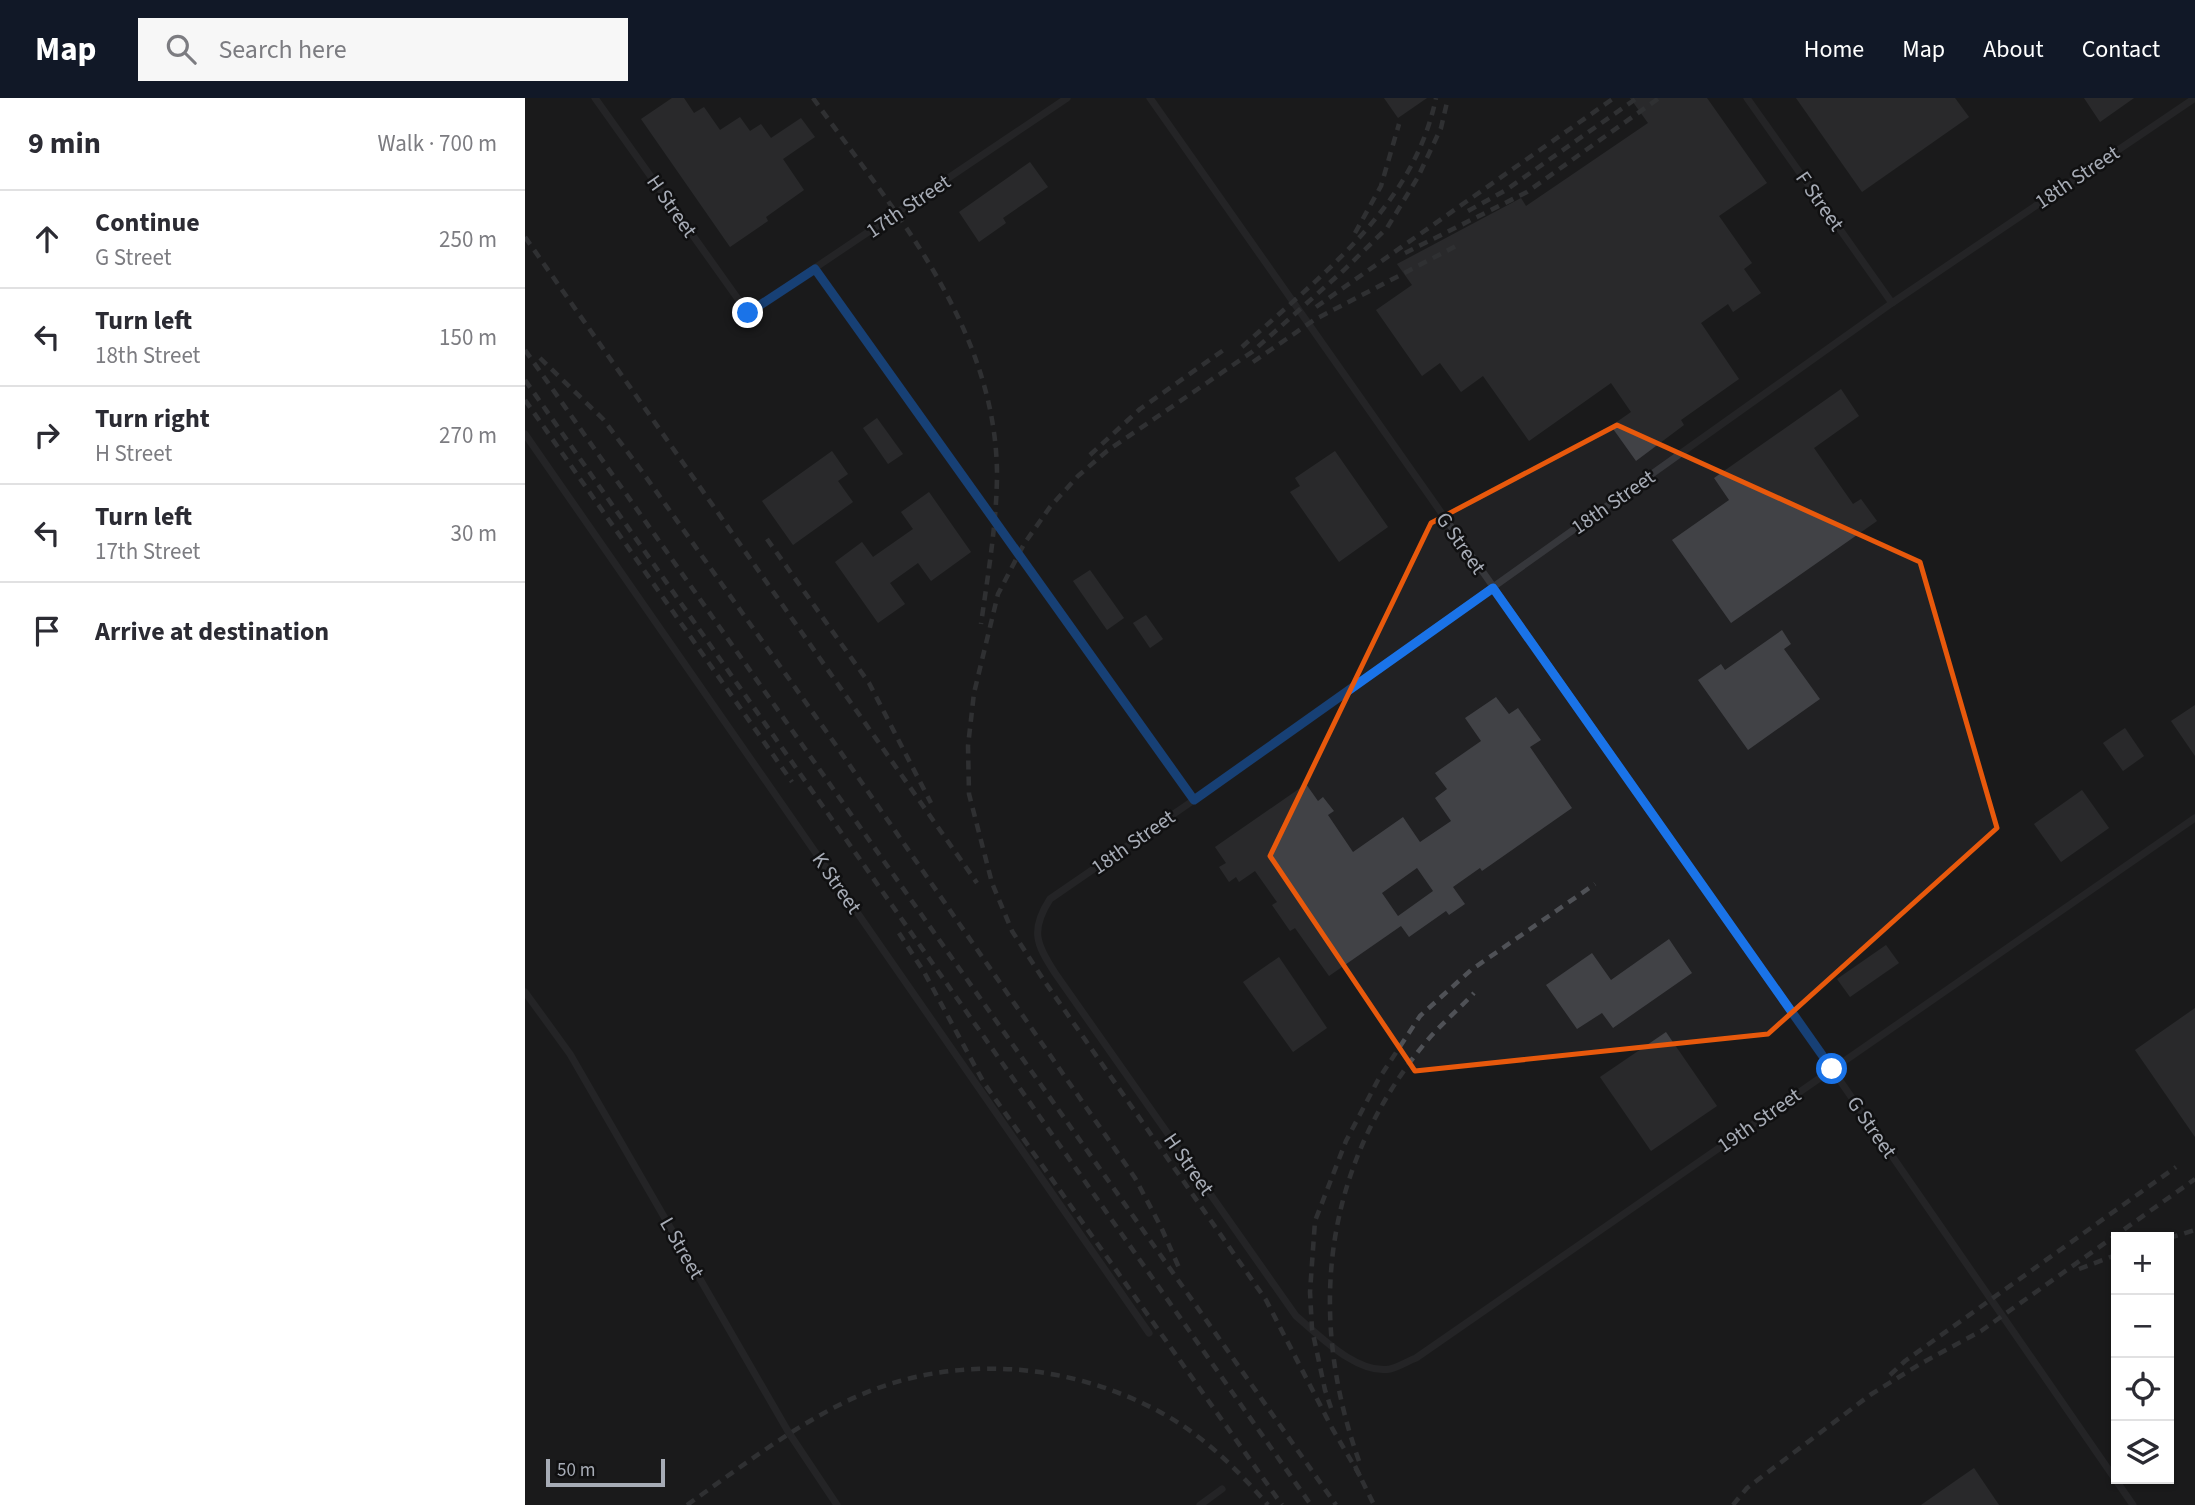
<!DOCTYPE html>
<meta charset="utf-8">
<style>
body{margin:0;font-family:"Source Sans 3",sans-serif;background:#f7f7f7;color:#2b2b33}
.controls{position:absolute;right:21px;bottom:21px;display:grid;overflow:hidden;border-radius:0px;box-shadow:0 2px 5px #0004}
.controls button{width:63px;height:63px;display:grid;place-items:center;padding:0;border:0;border-bottom:2px solid #e1e1e2;background:#fff;color:#2b2b33;font:35px sans-serif}
.scale{position:absolute;left:21px;bottom:18px;width:119px;box-sizing:border-box;padding-left:7px;border:4px solid #a7acb6;border-top:0;font-size:19px;line-height:24px;white-space:nowrap;color:#a7acb6;-webkit-text-stroke:5px #101011;paint-order:stroke}
.stop{position:absolute;width:21px;height:21px;margin:-16px;border:5px solid #1a73e8;border-radius:50%;background:#fff}
.stop.end{background:#1a73e8;border-color:#fff;box-shadow:0 2px 7px #0008}
.list{margin:0;padding:0;list-style:none}
h2{display:flex;justify-content:space-between;align-items:center;height:91px;margin:0;padding:0 28px;font-size:30px}
h2 small{font-size:23px;font-weight:400;color:#7c7c81}
.list li{display:grid;grid-template-columns:46px 1fr auto;gap:21px;align-items:center;box-sizing:border-box;height:98px;padding:0 28px;border-top:2px solid #e1e1e2}
.list b{display:block;font-size:26px;white-space:nowrap}
.list p{margin:0;font-size:23px;white-space:nowrap;color:#7c7c81}
.list em{font-size:23px;font-style:normal;color:#7c7c81}
.icon{flex:none;width:38px;height:38px;fill:none;stroke:currentColor;stroke-width:2;stroke-linecap:round;stroke-linejoin:round}
.map{position:relative;flex:none;width:1670px;height:1407px;overflow:hidden}
header{display:flex;align-items:center;gap:42px;box-sizing:border-box;height:98px;padding:0 35px;background:#111827;color:#fff}
header strong{font-size:33px}
nav{display:flex;gap:38px;margin-inline-start:auto;font-size:24px}
.search{width:490px;height:63px;background:#f7f7f7;display:flex;align-items:center;gap:18px;box-sizing:border-box;padding:0 24px;border-radius:0px;color:#7c7c81;font-size:26px}
main{display:flex}
aside{flex:1;background:#fff}
.map>svg:first-child{display:block}
.built{fill:#212123;fill-rule:evenodd}
.building{fill:#414246;fill-rule:evenodd}
.lines{fill:none;stroke-linecap:round;stroke-linejoin:round}
.lane{stroke:#36373b;stroke-width:7}
.rail{stroke:#4f5156;stroke-width:4.5;stroke-dasharray:9 7;stroke-linecap:butt}
.route{stroke:#1a73e8;stroke-width:9}
.marked{fill:none;stroke:#e8590c;stroke-width:5;stroke-linejoin:round}
.labels{text-anchor:middle;stroke-width:5;stroke-linejoin:round;paint-order:stroke}
.street-label{font-size:21px;fill:#a7acb6;stroke:#101011}
</style>
<header>
<strong>Map</strong>
<div class="search"><svg class="icon" aria-label="search" viewBox="0 0 24 24"><circle cx="10" cy="10" r="6"/><path d="M15 15l6 6"/></svg>Search here</div>
<nav><a>Home</a><a>Map</a><a>About</a><a>Contact</a></nav>
</header>
<main>
<aside>
<h2>9 min<small>Walk · 700 m</small></h2>
<ul class="list">
<li><svg class="icon" aria-label="ahead" viewBox="0 0 24 24"><path d="M12 20V5M6 11l6-6 6 6"/></svg><div><b>Continue</b><p>G Street</p></div><em>250 m</em></li>
<li><svg class="icon" aria-label="left" viewBox="0 0 24 24"><path d="M17 20v-9H6M10 6l-5 5 5 5"/></svg><div><b>Turn left</b><p>18th Street</p></div><em>150 m</em></li>
<li><svg class="icon" aria-label="right" viewBox="0 0 24 24"><path d="M7 20v-9h11M14 6l5 5-5 5"/></svg><div><b>Turn right</b><p>H Street</p></div><em>270 m</em></li>
<li><svg class="icon" aria-label="left" viewBox="0 0 24 24"><path d="M17 20v-9H6M10 6l-5 5 5 5"/></svg><div><b>Turn left</b><p>17th Street</p></div><em>30 m</em></li>
<li><svg class="icon" aria-label="arrive" viewBox="0 0 24 24"><path d="M6 21V4h12l-3 4 3 4H6"/></svg><div><b>Arrive at destination</b></div></li>
</ul>
</aside>
<div class="map">
<svg width="1670" height="1407" viewBox="0 0 1670 1407">
<rect width="100%" height="100%" fill="#151516"/>
<path class="built" d="M0,0H1670V1407H0ZM1591,1139H1644V1381H1591Z"/>
<g class="building">
<path d="M147,0H159L169,15L179,9L195,32L215,19L225,33L236,26L246,40L276,20L290,39L258,61L279,92L241,119L243,123L205,149L116,21Z"/>
<path d="M859,0H902L873,20Z"/>
<path d="M1105,0H1182L1242,85L1194,118L1227,165L1219,171L1236,195L1208,214L1203,206L1176,225L1214,281L1156,322L1159,327L1111,363L1086,328L1106,314L1086,285L1004,343L958,278L936,294L915,265L897,278L851,212L887,187L872,166L996,100L1001,108L1123,25Z"/>
<path d="M1271,0H1430L1444,19L1337,94Z"/>
<path d="M1559,0H1609L1575,24Z"/>
<path d="M505,64L523,89L478,120L481,125L454,144L434,114Z"/>
<path d="M1316,291L1334,318L1289,350L1328,406L1336,401L1352,423L1206,525L1147,442L1204,402L1189,380Z"/>
<path d="M352,320L378,356L363,366L338,330Z"/>
<path d="M307,353L323,376L313,383L328,404L268,447L237,403Z"/>
<path d="M810,353L863,429L814,464L765,394L775,388L770,380Z"/>
<path d="M404,394L446,454L406,483L393,465L365,485L380,506L353,525L310,464L337,444L348,459L388,431L376,414Z"/>
<path d="M565,472L599,520L582,532L548,483Z"/>
<path d="M621,517L638,541L625,550L608,525Z"/>
<path d="M1257,532L1266,546L1259,551L1295,601L1223,652L1173,582L1196,566L1200,572Z"/>
<path d="M971,599L984,616L993,610L1016,642L1005,649L1047,710L957,773L955,770L928,789L940,806L924,817L921,813L884,839L876,828L804,878L770,830L765,833L747,807L752,804L730,773L714,784L711,779L704,784L694,769L701,765L690,749L781,686L793,703L798,699L809,713L803,717L828,754L878,719L895,744L926,723L910,700L922,691L910,675L956,643L940,620ZM892,770L908,793L873,818L857,795Z"/>
<path d="M1670,607V658L1646,623Z"/>
<path d="M1600,630L1619,658L1598,673L1578,645Z"/>
<path d="M1557,692L1584,730L1536,764L1509,726Z"/>
<path d="M1144,841L1167,875L1088,930L1077,915L1052,931L1021,887L1067,855L1086,882Z"/>
<path d="M1361,847L1374,865L1325,899L1312,881Z"/>
<path d="M754,859L802,930L768,954L718,884Z"/>
<path d="M1670,910V1039L1610,952Z"/>
<path d="M1141,934L1192,1008L1126,1053L1075,979Z"/>
<path d="M1449,1370L1474,1407H1396L1426,1386Z"/>
</g>
<g class="lines">
<g class="lane">
<path d="M70,0L223,215L542,0"/>
<path d="M625,0L1307,971L1608,1407"/>
<path d="M1222,0L1367,205"/>
<path d="M1670,0L1367,205L669,702L525,801C505,832 511,846 530,875L771,1218C794,1237 832,1277 865,1271C874,1269 883,1263 891,1260L1670,720"/>
<path d="M290,171L669,702"/>
<path d="M0,336L624,1235"/>
<path d="M0,894L45,956L264,1335L312,1407"/>
<path d="M675,1407L697,1391"/>
</g>
<g class="rail">
<path d="M288,0C368,112 470,228 472,374C472,424 463,476 456,526"/>
<path d="M943,113L981,92L1112,0"/>
<path d="M830,135L856,88L874,26"/>
<path d="M0,139L452,785"/>
<path d="M880,155L1002,94L1134,0"/>
<path d="M791,209L1089,0"/>
<path d="M717,249C795,178 888,110 911,0"/>
<path d="M0,252L811,1407"/>
<path d="M15,260L78,321L116,372L308,643L610,1080L636,1129L655,1172"/>
<path d="M728,264L789,222L933,147"/>
<path d="M0,282L786,1407"/>
<path d="M0,302L267,684"/>
<path d="M565,357L615,311L700,251"/>
<path d="M242,441L344,585L406,705"/>
<path d="M374,835L399,874L459,985L757,1407"/>
<path d="M1644,1140L1670,1132"/>
<path d="M1554,1171L1591,1157"/>
<path d="M1365,1277L1380,1263L1651,1069"/>
<path d="M806,1310L800,1292L787,1231L785,1194L790,1123L821,1043L853,982L895,918L946,872L1070,786"/>
<path d="M834,1363C781,1215 799,1068 900,945C915,927 933,912 949,895"/>
<path d="M830,1368L849,1407"/>
<path d="M835,1378L807,1330L741,1202L520,884L487,833L467,785L444,696L443,648L449,595L473,496L499,446L525,409L553,378L582,353L727,254L819,172L862,130L893,79L916,30L923,0"/>
<path d="M162,1407C213,1371 262,1333 318,1305C418,1255 537,1261 635,1314C678,1337 712,1371 743,1407"/>
<path d="M1208,1407L1222,1390L1345,1297L1395,1266L1456,1233L1670,1081"/>
</g>
</g>
<g class="lines">
<path class="route" d="M223,215L290,171L669,702L968,490L1307,971"/>
</g>
<path d="M0 0H1670V1407H0ZM1092,327L1395,464L1472,730L1243,936L890,973L745,758L906,425Z" fill="#151516" fill-opacity=".55" fill-rule="evenodd"/>
<path class="marked" d="M1092,327L1395,464L1472,730L1243,936L890,973L745,758L906,425Z"/>
<g class="labels">
<g class="street-label">
<text transform="translate(1552 79) rotate(-34)" y="7">18th Street</text>
<text transform="translate(1295 103) rotate(55)" y="7">F Street</text>
<text transform="translate(147 108) rotate(55)" y="7">H Street</text>
<text transform="translate(383 108) rotate(-34)" y="7">17th Street</text>
<text transform="translate(1088 404) rotate(-35)" y="7">18th Street</text>
<text transform="translate(936 445) rotate(55)" y="7">G Street</text>
<text transform="translate(608 744) rotate(-35)" y="7">18th Street</text>
<text transform="translate(312 785) rotate(55)" y="7">K Street</text>
<text transform="translate(1234 1022) rotate(-35)" y="7">19th Street</text>
<text transform="translate(1347 1029) rotate(55)" y="7">G Street</text>
<text transform="translate(664 1066) rotate(55)" y="7">H Street</text>
<text transform="translate(157 1150) rotate(60)" y="7">L Street</text>
</g>
</g>
</svg>
<div class="controls">
<button>+</button>
<button>−</button>
<button><svg class="icon" aria-label="locate" viewBox="0 0 24 24"><circle cx="12" cy="12" r="6"/><path d="M12 2v4M12 18v4M2 12h4M18 12h4"/></svg></button>
<button><svg class="icon" aria-label="layers" viewBox="0 0 24 24"><path d="M12 4l9 5-9 5-9-5zM3 14l9 5 9-5"/></svg></button>
</div>
<div class="scale">50 m</div>
<div class="stop" style="left:1307px;top:971px"></div>
<div class="stop end" style="left:223px;top:215px"></div>
</div>
</main>
